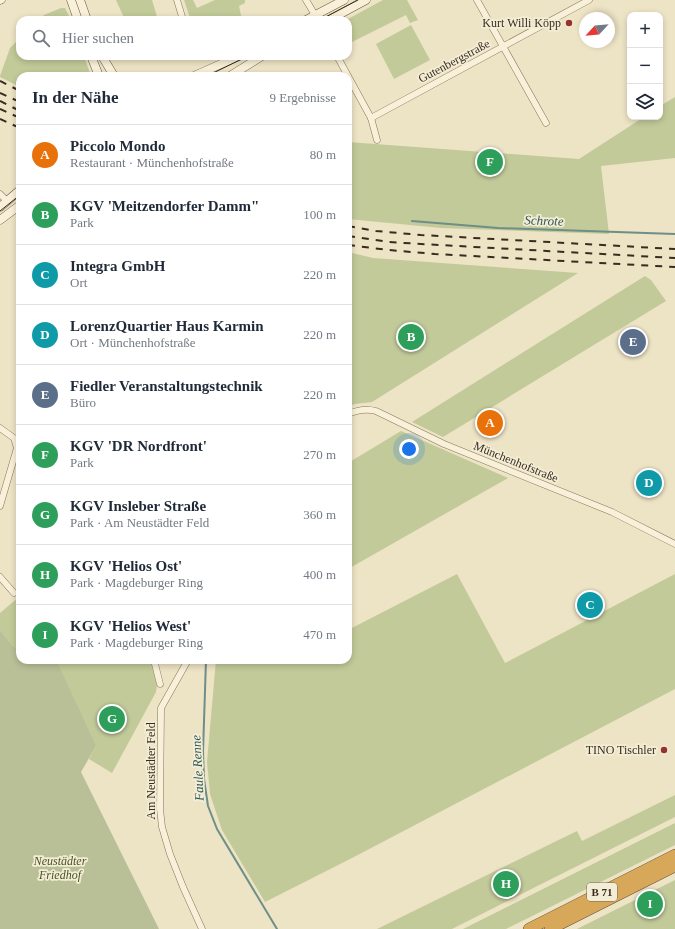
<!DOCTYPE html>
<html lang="de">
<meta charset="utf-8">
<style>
body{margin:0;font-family:Georgia,serif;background:#f6f6f7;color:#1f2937}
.controls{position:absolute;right:12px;top:12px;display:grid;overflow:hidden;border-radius:8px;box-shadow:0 2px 6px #0003}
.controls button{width:36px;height:36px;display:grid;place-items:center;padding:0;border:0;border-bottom:1px solid #e0e1e3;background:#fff;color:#1f2937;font:20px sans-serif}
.compass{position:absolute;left:579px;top:12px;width:36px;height:36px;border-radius:50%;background:#fff;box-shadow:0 2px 6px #0003;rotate:244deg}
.you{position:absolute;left:409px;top:449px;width:14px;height:14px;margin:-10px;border:3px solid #fff;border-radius:50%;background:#1a73e8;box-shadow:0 0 0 6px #1a73e833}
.badge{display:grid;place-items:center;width:26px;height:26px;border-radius:50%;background:#1a73e8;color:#fff;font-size:13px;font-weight:700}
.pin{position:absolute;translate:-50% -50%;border:2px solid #fff;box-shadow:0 1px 4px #0006}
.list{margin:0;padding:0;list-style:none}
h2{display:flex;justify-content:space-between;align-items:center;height:52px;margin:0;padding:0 16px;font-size:17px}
h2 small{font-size:13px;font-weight:400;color:#747a83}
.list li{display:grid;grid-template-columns:26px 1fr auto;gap:12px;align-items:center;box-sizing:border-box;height:60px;padding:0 16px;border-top:1px solid #e0e1e3}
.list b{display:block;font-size:15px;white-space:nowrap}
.list p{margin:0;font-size:13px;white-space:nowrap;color:#747a83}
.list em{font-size:13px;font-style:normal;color:#747a83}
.icon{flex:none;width:22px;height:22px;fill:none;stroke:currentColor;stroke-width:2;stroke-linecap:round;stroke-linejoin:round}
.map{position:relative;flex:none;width:675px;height:929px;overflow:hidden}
.search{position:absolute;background:#fff;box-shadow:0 2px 6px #0003;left:16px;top:16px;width:336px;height:44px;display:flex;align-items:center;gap:10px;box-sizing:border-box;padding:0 14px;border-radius:12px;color:#747a83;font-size:15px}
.panel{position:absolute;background:#fff;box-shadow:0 2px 6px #0003;left:16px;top:72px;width:336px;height:592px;border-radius:12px}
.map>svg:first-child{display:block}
.green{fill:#c2ca99}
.cemetery{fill:#b9c098}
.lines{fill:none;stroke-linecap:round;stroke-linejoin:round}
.stream{stroke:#6e8e88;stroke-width:2}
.street-casing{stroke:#87755c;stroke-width:7}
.secondary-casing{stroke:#69563f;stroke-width:9}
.highway-casing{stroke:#554330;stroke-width:12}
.street{stroke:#f8f0d8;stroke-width:6}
.secondary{stroke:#f8f0d8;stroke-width:8}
.highway{stroke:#d8a85a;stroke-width:11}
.tram{stroke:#382c1f;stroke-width:1}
.rail{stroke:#382c1f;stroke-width:2;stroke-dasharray:7 7;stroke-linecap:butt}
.poi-dot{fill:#94332e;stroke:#f4edd5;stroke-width:1.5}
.labels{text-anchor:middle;stroke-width:3.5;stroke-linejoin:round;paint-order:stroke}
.shield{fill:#f4edd5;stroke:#706656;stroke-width:1}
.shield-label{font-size:11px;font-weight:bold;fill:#382c1f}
.poi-label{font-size:12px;fill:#382c1f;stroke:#f4edd5;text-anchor:end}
.street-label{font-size:12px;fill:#382c1f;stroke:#f4edd5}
.park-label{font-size:12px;font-style:italic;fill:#455327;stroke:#f4edd5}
.water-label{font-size:13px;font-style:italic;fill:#2f5757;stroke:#f4edd5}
</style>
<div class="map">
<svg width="675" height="929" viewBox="0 0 675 929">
<rect width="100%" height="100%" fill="#ede3c5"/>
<g class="green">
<path d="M116,0H152L158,20H125Z"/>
<path d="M184,0H193L197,8L215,0H245V3L239,6L242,20H198L190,18Z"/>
<path d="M383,0H407L418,20L410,23L406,15L348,44V20H346Z"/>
<path d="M61,8H65L71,20H38L44,15Z"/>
<path d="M411,25L430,60L394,79L376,44Z"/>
<path d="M20,38V56H84L91,76H20V87L0,77V76L10,48Z"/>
<path d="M675,97V158L601,166L609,234L441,228L348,219V142L579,159L644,117H660V106Z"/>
<path d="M348,252L373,258L578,273L372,402L355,404L348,406Z"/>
<path d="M645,276L651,280L666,301L443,437L412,422Z"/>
<path d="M401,431L508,478L348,569V463Z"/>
<path d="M457,574L505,663L675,574V689L352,858L265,902L222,830L210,794L207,762L216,660H348V630Z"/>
<path d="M20,596V651L13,646L0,630V613Z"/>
<path d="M31,660H151L157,685L156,692L112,773L89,759L96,746Z"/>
<path d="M675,795V817L452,929H377L577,831L582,841Z"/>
<path d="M675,823V845L506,929H463Z"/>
<path d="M675,880V929H577Z"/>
</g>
<path class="cemetery" d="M0,630L13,646L20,651V660H31L34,662L58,664L96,746L81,772L159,929H0Z"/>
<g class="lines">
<g class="stream">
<path d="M412,221L498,228L675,234"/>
<path d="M206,660L203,752L204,779L208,806L217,829L277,929"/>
</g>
<defs>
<g id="street">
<path d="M177,0L183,20"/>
<path d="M306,0L315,15"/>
<path d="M477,0L546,123"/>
<path d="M0,1L2,0"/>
<path d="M337,56L371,118L377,140"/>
<path d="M371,118L589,0"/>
<path d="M0,194L7,201"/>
<path d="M348,414C357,410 366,408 376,411L444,444L612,512L675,544"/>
<path d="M0,428L14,438L17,448L0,506"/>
<path d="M0,577L14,593"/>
<path d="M154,660L160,684"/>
<path d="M188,660L161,708L160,809L162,827L170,854L183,887L202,929"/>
</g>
<g id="secondary">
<path d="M71,0L78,20"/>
<path d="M80,0L87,20"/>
<path d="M306,20L344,0"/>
<path d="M329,20L366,0"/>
<path d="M91,56L99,76"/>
<path d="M102,56L114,76"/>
<path d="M194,76L239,56"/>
<path d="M230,76L262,56"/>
<path d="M0,207L20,190"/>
<path d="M0,220L20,205"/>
</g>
<g id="highway">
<path d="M529,929L675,855"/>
<path d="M550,929L675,866"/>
</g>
</defs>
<use href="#street" class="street-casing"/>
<use href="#secondary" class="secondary-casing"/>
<use href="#highway" class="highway-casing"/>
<use href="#street" class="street"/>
<use href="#secondary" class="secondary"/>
<use href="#highway" class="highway"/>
<g class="tram">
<path d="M320,20L358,0"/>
<path d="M207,76L248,56"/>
<path d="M0,211L20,195"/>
</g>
<g class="rail">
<path d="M0,81L20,91"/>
<path d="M0,93L20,102"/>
<path d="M0,101L20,111"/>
<path d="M0,109L20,118"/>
<path d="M0,119L20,128"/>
<path d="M348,226L376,231L421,235L675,249"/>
<path d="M348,236L389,242L421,244L675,258"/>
<path d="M348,245L389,250L435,254L675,267"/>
</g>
</g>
<g class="poi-dot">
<circle cx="569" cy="23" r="4"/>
<circle cx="664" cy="750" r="4"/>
</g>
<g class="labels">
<rect class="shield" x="587" y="883" width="30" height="18" rx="3"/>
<g class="shield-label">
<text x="602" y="896">B 71</text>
</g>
<g class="poi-label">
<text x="561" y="27">Kurt Willi Köpp</text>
<text x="656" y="754">TINO Tischler</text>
</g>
<g class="street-label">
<text transform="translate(454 61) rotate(-28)" y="4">Gutenbergstraße</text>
<text transform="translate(516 462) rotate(22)" y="4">Münchenhofstraße</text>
<text transform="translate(151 771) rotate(-90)" y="4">Am Neustädter Feld</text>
</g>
<g class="park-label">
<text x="60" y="865">Neustädter<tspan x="60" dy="14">Friedhof</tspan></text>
</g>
<g class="water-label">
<text transform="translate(544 220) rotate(2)" y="5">Schrote</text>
<text transform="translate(197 768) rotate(-93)" y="5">Faule Renne</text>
</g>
</g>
</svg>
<div class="controls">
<button>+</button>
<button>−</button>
<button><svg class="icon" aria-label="layers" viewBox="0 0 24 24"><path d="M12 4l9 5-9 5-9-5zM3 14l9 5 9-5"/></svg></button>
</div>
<svg class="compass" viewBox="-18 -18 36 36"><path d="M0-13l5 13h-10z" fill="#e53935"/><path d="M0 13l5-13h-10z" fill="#747a83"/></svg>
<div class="you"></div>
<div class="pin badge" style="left:490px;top:423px;background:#e8710a">A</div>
<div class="pin badge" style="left:411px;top:337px;background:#2e9e5b">B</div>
<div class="pin badge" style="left:590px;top:605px;background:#0f9aa8">C</div>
<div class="pin badge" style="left:649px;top:483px;background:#0f9aa8">D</div>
<div class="pin badge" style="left:633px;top:342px;background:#5c6f8a">E</div>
<div class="pin badge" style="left:490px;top:162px;background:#2e9e5b">F</div>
<div class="pin badge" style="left:112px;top:719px;background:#2e9e5b">G</div>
<div class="pin badge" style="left:506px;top:884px;background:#2e9e5b">H</div>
<div class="pin badge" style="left:650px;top:904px;background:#2e9e5b">I</div>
<div class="search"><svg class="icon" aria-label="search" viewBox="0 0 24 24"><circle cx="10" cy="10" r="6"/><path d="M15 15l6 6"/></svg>Hier suchen</div>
<section class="panel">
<h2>In der Nähe<small>9 Ergebnisse</small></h2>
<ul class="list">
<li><span class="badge" style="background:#e8710a">A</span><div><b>Piccolo Mondo</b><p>Restaurant · Münchenhofstraße</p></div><em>80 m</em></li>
<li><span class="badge" style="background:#2e9e5b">B</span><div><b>KGV 'Meitzendorfer Damm&quot;</b><p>Park</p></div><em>100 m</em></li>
<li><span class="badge" style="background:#0f9aa8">C</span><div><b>Integra GmbH</b><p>Ort</p></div><em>220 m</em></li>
<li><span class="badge" style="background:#0f9aa8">D</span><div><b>LorenzQuartier Haus Karmin</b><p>Ort · Münchenhofstraße</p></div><em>220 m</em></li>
<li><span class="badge" style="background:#5c6f8a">E</span><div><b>Fiedler Veranstaltungstechnik</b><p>Büro</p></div><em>220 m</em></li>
<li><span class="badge" style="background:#2e9e5b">F</span><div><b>KGV 'DR Nordfront'</b><p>Park</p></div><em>270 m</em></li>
<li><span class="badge" style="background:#2e9e5b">G</span><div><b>KGV Insleber Straße</b><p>Park · Am Neustädter Feld</p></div><em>360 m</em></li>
<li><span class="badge" style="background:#2e9e5b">H</span><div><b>KGV 'Helios Ost'</b><p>Park · Magdeburger Ring</p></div><em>400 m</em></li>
<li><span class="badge" style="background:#2e9e5b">I</span><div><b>KGV 'Helios West'</b><p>Park · Magdeburger Ring</p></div><em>470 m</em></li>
</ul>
</section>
</div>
